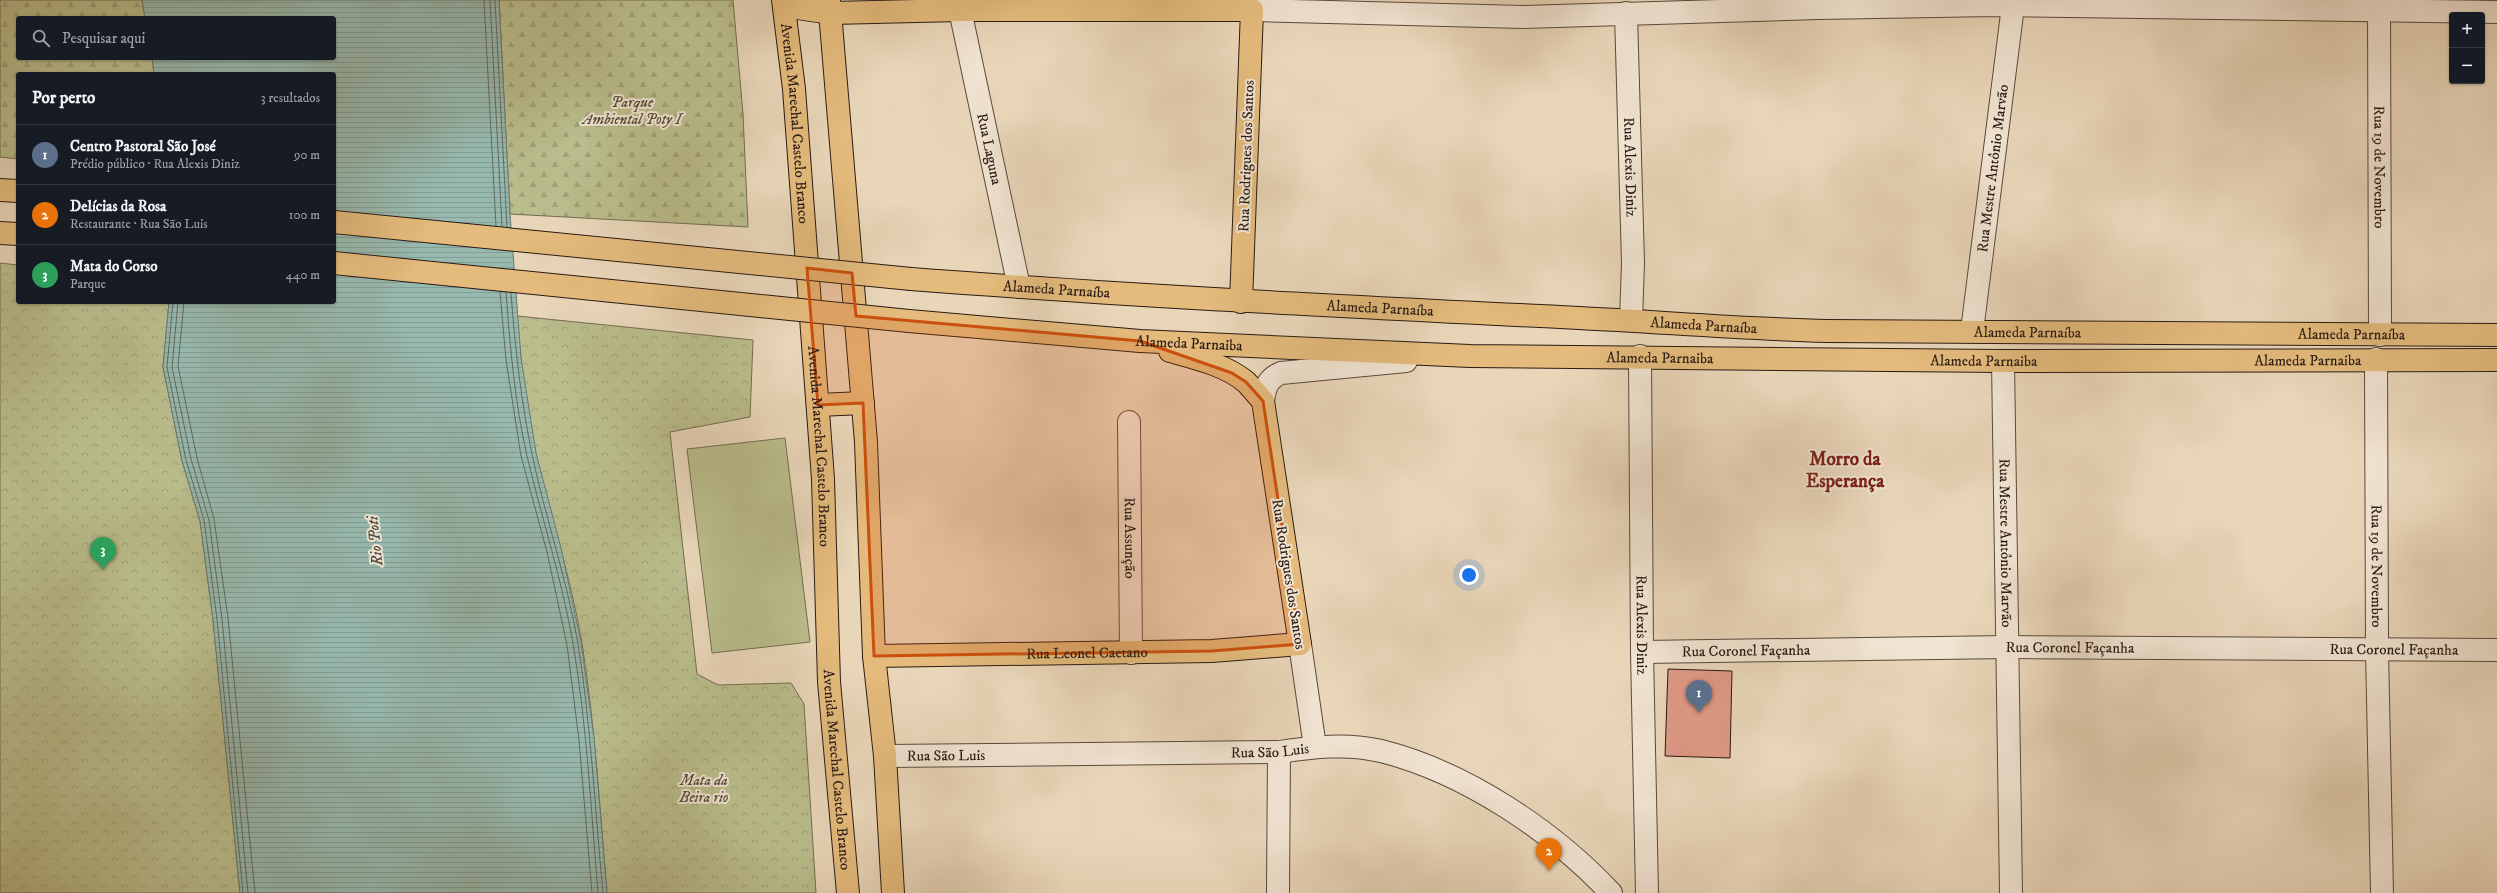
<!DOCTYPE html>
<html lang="pt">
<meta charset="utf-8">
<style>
body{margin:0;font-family:"IM FELL DW Pica",serif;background:#20242c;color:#f1f3f6}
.controls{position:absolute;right:12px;top:12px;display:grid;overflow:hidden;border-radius:4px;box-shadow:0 1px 3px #0004}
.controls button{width:36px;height:36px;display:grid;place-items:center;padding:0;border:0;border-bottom:1px solid #363941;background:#171b24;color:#f1f3f6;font:20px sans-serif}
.you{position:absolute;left:1469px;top:575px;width:14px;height:14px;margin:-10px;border:3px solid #fff;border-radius:50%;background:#1a73e8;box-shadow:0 0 0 6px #1a73e833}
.badge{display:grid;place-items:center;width:26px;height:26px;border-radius:50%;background:#c59692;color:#fff;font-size:13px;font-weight:700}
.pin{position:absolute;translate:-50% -33px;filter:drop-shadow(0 1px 2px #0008)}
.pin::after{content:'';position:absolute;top:21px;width:14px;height:12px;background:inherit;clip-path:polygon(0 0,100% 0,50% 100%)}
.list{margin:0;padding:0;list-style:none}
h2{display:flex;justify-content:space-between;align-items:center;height:52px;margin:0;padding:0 16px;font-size:17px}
h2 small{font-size:13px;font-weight:400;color:#9ea1a6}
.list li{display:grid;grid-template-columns:26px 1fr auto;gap:12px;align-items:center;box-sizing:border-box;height:60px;padding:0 16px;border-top:1px solid #363941}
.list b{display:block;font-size:15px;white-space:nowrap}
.list p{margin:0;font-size:13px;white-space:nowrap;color:#9ea1a6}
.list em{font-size:13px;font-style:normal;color:#9ea1a6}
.icon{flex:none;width:22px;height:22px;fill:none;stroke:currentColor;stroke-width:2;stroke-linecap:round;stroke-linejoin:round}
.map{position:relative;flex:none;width:2497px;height:893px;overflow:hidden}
.search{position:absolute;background:#171b24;box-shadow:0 1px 3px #0004;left:16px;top:16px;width:320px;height:44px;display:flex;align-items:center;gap:10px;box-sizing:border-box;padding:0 14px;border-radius:4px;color:#9ea1a6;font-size:15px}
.panel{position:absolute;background:#171b24;box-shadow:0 1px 3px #0004;left:16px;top:72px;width:320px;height:232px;border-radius:4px}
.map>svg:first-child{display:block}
.forest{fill:url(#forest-firs);stroke:#726c50}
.park{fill:url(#park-crowns);stroke:#726c50}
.garden{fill:#babd8c;stroke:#726c50}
.water{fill:url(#water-rules);stroke:#6b7970}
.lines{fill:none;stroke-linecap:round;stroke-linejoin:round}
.shore{stroke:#606a61;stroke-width:1}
.building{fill:#de9985;stroke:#291a14}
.minor-casing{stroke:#59493d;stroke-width:24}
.major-casing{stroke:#291a14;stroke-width:24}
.minor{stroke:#f1e4d2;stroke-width:22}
.major{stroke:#e4bb7c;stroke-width:22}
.major-bridge-casing{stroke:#291a14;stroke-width:24;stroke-linecap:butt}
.major-bridge{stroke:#e4bb7c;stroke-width:22}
.marked{fill:#cb500d;fill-opacity:0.2;stroke:#cb500d;stroke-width:3;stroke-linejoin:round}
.labels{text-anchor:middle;stroke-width:4;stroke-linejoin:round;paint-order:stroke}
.park-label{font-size:15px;font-style:italic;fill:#544b38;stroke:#f1e4d2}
.street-label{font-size:15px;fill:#291a14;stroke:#f1e4d2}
.water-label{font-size:16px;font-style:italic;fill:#4a4a42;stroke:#f1e4d2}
.district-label{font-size:19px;font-weight:bold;fill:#7a1f14;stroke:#f1e4d2}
</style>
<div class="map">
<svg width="2497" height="893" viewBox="0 0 2497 893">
<defs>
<pattern id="forest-firs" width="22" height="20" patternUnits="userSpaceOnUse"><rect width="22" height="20" fill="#babd8c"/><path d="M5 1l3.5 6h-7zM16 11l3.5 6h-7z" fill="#a0a278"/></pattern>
<pattern id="park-crowns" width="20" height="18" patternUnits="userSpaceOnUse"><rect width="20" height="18" fill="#babd8c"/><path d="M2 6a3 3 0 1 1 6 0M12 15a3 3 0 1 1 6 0" fill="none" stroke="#a0a278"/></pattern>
<pattern id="water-rules" width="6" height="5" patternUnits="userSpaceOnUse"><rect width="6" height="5" fill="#97b9ae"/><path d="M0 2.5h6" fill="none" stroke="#829e95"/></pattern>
</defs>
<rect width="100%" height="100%" fill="#e9d6b9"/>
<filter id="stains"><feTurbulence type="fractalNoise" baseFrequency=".005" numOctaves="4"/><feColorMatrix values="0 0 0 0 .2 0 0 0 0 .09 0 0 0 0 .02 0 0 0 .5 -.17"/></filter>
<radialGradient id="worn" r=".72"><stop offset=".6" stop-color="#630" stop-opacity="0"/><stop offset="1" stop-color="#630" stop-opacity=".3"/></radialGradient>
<g class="forest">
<path d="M0,0H142L145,18H18V58H152L154,74H18V159L0,157Z"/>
<path d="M499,0H733L743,114L748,227L510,214Z"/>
</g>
<g class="park">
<path d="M0,263L18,265V302H169L163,367L182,461L200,521L213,620L240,893H0Z"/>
<path d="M517,316L753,340L750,417L670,432L697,674L718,685L791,683L804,704L816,893H607C600,810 595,726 582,643C571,579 551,517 536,454C526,410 521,362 517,316Z"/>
</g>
<path class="garden" d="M785,438L810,642L712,653L687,449Z"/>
<path class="water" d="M142,0H499L510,214L521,358L536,453L561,548L581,642L594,738L607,893H240L213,620L200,521L182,461L163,367L169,302H334V74H154L152,58H334V18H145Z"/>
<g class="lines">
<g class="shore">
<path d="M484,0L496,226"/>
<path d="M490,0L502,226"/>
<path d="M495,0L507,227"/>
<path d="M500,292L506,360L521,456L547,552L567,645L579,740L592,893"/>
<path d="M506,292C510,347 515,403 527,456C542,519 562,580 573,643C587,726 591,810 598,893"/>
<path d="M511,293C515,347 521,401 532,454C545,517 567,579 578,644C591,726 595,810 603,893"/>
<path d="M173,302L167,367L186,460L204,520L217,619L243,893"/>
<path d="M178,302L172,367L191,459L209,520L222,619L248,893"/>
<path d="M184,302L178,366L197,458L214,519L228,618L255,893"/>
</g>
</g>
<path class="building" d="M1668,669L1732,671L1730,758L1665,756Z"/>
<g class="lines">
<defs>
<g id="minor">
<path id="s1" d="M2379,0L2380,335"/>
<path id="s2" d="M960,10L1019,287"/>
<path d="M1252,10L1523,17L1819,8L1993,5L2497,12"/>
<path id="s3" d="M1626,13L1633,263L1631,320"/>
<path id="s4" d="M1972,331L2013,6"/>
<path id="s5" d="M1640,356L1642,652L1647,893"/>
<path id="s6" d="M2376,359L2377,649L2382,893"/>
<path id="s7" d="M2003,361L2011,893"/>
<path d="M1263,401C1265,388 1267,379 1281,373L1406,361"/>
<path id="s8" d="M1129,422L1131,653"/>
<path d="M1300,644L1315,747"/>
<path id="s9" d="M1642,652L2008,647L2497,650"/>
<path id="s10" d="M885,756L1279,752C1313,747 1347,743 1381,751C1465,772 1553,831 1611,893"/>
<path d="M1278,893L1279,752"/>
</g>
<g id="major">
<path id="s11" d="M783,0L794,89L823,479L829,682L848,893"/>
<path d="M829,0L866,442L874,656L885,756L893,893"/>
<path d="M784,6L831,13L960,10H1252L1241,302"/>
<path d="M0,190L18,191"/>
<path d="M0,233L18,234"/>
<path id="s12" d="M911,279C1133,296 1356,307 1579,318C1662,322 1744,329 1827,331L2497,335"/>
<path id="s13" d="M909,321L1140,341L1470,356L2003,361L2497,360"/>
<path d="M818,405L863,403"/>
<path id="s14" d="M874,656L1212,651L1300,644L1263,401C1257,395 1252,388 1246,382C1226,365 1195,358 1170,351"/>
</g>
</defs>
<use href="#minor" class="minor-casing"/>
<use href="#major" class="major-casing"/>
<use href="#minor" class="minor"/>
<use href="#major" class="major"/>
<defs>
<g id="major-bridge">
<path d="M334,222L911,279"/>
<path d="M334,263L909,321"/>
</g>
</defs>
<use href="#major-bridge" class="major-bridge-casing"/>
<use href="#major-bridge" class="major-bridge"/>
</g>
<path class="marked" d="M807,268L852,273L856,316L1140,341L1232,373L1246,382L1263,401L1300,644L1212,651L874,656L863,403L818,405Z"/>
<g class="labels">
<g class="park-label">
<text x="632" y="107">Parque<tspan x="632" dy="17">Ambiental Poty I</tspan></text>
<text x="704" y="785">Mata da<tspan x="704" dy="17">Beira rio</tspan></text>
</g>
<g class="street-label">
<text dy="5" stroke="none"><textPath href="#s11" startOffset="124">Avenida Marechal Castelo Branco</textPath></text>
<text dy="5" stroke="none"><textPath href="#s2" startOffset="142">Rua Laguna</textPath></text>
<text transform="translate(1246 156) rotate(-88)" y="5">Rua Rodrigues dos Santos</text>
<text dy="5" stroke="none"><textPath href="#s3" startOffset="154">Rua Alexis Diniz</textPath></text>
<text dy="5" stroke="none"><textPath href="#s1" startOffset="167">Rua 19 de Novembro</textPath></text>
<text dy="5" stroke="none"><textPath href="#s4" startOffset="164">Rua Mestre Antônio Marvão</textPath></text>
<text dy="5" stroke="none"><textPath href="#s12" startOffset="146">Alameda Parnaíba</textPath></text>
<text dy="5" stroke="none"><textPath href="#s12" startOffset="470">Alameda Parnaíba</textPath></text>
<text dy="5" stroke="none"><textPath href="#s12" startOffset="794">Alameda Parnaíba</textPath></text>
<text dy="5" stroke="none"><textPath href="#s12" startOffset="1118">Alameda Parnaíba</textPath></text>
<text dy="5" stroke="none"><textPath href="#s12" startOffset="1442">Alameda Parnaíba</textPath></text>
<text dy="5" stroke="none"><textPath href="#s13" startOffset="281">Alameda Parnaiba</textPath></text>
<text dy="5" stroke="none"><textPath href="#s13" startOffset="752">Alameda Parnaiba</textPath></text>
<text dy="5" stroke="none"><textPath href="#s13" startOffset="1076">Alameda Parnaiba</textPath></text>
<text dy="5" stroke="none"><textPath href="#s13" startOffset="1400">Alameda Parnaiba</textPath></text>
<text dy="5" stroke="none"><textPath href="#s11" startOffset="448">Avenida Marechal Castelo Branco</textPath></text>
<text dy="5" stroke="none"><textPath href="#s8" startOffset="116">Rua Assunção</textPath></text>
<text dy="5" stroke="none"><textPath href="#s7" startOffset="182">Rua Mestre Antônio Marvão</textPath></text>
<text dy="5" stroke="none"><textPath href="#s6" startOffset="207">Rua 19 de Novembro</textPath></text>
<text transform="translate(1289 574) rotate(81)" y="5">Rua Rodrigues dos Santos</text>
<text dy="5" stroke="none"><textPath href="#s5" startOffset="269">Rua Alexis Diniz</textPath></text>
<text dy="5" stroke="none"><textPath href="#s9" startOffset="428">Rua Coronel Façanha</textPath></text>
<text dy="5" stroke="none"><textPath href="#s9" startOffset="752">Rua Coronel Façanha</textPath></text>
<text dy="5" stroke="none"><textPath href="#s9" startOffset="104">Rua Coronel Façanha</textPath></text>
<text dy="5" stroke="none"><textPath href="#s14" startOffset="213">Rua Leonel Caetano</textPath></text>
<text dy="5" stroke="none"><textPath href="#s10" startOffset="385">Rua São Luis</textPath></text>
<text dy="5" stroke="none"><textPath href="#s10" startOffset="61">Rua São Luis</textPath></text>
<text dy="5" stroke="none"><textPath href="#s11" startOffset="772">Avenida Marechal Castelo Branco</textPath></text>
</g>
<g class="water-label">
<text transform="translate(374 541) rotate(-96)" y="6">Rio Poti</text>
</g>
<g class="district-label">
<text x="1845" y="465">Morro da<tspan x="1845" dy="22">Esperança</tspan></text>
</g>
</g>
<rect width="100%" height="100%" filter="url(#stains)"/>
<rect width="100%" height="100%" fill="url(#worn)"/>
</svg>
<div class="controls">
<button>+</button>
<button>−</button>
</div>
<div class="you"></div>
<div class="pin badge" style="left:1699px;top:713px;background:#5c6f8a">1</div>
<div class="pin badge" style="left:1549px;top:871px;background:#e8710a">2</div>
<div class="pin badge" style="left:103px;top:570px;background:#2e9e5b">3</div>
<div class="search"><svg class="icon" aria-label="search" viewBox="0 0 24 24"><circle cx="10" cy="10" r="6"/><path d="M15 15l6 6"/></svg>Pesquisar aqui</div>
<section class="panel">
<h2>Por perto<small>3 resultados</small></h2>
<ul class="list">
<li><span class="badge" style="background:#5c6f8a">1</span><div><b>Centro Pastoral São José</b><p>Prédio público · Rua Alexis Diniz</p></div><em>90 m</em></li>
<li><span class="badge" style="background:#e8710a">2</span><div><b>Delícias da Rosa</b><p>Restaurante · Rua São Luis</p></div><em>100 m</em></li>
<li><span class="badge" style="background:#2e9e5b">3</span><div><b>Mata do Corso</b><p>Parque</p></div><em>440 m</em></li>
</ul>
</section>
</div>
